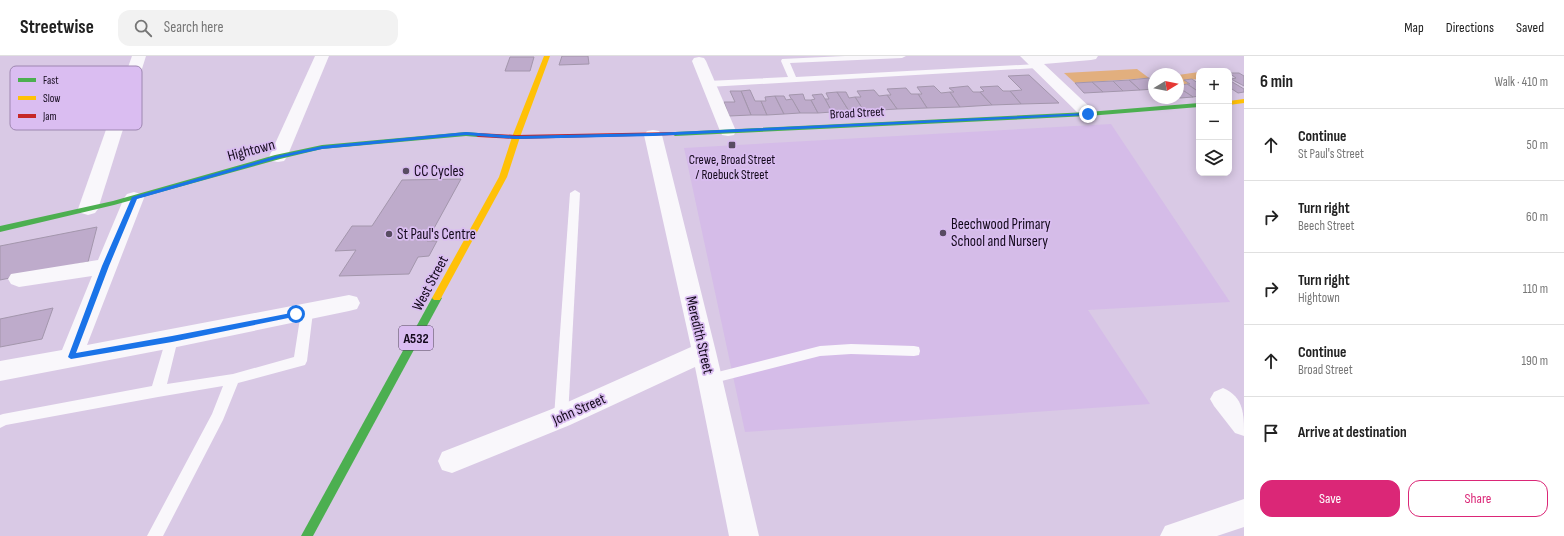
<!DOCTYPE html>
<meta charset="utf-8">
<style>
body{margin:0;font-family:"Sofia Sans Condensed",sans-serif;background:#f2f2f2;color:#222}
.controls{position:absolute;right:12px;top:12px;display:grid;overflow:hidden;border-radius:8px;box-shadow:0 2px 10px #0003}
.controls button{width:36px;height:36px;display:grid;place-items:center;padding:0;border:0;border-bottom:1px solid #e0e0e0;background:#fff;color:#222;font:20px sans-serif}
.compass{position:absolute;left:1148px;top:12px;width:36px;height:36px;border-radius:50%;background:#fff;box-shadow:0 2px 10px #0003;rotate:80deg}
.stop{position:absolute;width:12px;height:12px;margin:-9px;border:3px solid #1a73e8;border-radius:50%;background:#fff}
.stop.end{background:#1a73e8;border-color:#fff;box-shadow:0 1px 4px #0008}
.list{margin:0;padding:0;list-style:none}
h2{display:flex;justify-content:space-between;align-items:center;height:52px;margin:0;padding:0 16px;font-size:17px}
h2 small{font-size:13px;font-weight:400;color:#767676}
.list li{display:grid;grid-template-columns:26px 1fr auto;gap:12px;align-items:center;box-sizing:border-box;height:72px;padding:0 16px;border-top:1px solid #e0e0e0}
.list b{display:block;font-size:15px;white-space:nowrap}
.list p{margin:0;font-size:13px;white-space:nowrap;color:#767676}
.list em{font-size:13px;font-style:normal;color:#767676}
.actions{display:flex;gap:8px;padding:12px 16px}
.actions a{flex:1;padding:9px 0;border:1px solid #db2777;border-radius:12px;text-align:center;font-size:14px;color:#db2777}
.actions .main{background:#db2777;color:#fff}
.icon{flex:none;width:22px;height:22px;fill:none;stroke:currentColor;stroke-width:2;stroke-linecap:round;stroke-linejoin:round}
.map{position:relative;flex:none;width:1244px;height:480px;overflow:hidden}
header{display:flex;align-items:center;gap:24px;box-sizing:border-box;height:56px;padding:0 20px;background:#fff;border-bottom:1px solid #e0e0e0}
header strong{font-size:19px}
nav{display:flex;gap:22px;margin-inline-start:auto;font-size:14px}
.search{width:280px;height:36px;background:#f2f2f2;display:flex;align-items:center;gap:10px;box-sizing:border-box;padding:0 14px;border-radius:12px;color:#767676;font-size:15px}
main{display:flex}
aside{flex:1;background:#fff}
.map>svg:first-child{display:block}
.built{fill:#d5bce8}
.green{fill:#e2af7e}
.building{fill:#beabcb;stroke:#a396ac}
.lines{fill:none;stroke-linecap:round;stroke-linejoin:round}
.lane{fill:#f9f7fb;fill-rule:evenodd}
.street{fill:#f9f7fb;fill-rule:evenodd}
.fast{fill:#4caf50;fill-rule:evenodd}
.slow{fill:#ffc107;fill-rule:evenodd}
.jam{fill:#c62828;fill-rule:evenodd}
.route{fill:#1a73e8}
.poi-dot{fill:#584c62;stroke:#dabdf1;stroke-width:1.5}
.labels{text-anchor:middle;stroke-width:3.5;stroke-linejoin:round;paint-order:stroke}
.far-street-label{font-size:13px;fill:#13091b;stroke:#dabdf1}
.far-poi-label{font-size:13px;fill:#13091b;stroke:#dabdf1}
.shield{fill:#dabdf1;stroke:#4f3f5b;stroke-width:1}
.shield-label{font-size:14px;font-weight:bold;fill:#13091b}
.street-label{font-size:15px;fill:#13091b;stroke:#dabdf1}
.poi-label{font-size:15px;fill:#13091b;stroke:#dabdf1;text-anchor:start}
.key{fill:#dabdf1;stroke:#9e87b1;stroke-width:1}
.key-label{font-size:11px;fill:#13091b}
</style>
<header>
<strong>Streetwise</strong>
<div class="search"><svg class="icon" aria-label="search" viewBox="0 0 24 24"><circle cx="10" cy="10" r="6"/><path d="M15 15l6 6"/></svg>Search here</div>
<nav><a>Map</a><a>Directions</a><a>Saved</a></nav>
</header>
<main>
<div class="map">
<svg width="1244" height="480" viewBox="0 0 1244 480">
<rect width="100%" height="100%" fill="#d9c9e5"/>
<path class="built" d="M1111,68L1230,246L1088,254L1150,348L745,376L684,92Z"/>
<g class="green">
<path d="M1137,13L1149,22L1075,27L1064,17Z"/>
<path d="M1199,16V23L1185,24L1190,28L1182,29L1178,26V19Z"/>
</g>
<g class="building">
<path d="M562,0H588L589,8L559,9Z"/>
<path d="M510,1H534L530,15H505Z"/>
<path d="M1229,17H1239L1244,20V30L1231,23L1236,22Z"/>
<path d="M1029,19L1059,47L1021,48L1010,35L1022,34L1008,20Z"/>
<path d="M1149,22L1154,26V33L1140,34L1129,24Z"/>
<path d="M1192,23L1199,28V36L1187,28H1190L1184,24Z"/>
<path d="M1129,24L1140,34L1123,35L1113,25Z"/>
<path d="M1229,24L1244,33V36L1238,37L1229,31Z"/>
<path d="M1113,25L1123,35L1103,36L1092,26Z"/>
<path d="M1092,26L1103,36L1084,37L1075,27Z"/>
<path d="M1178,26L1182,29L1187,28L1199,36V40L1193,41L1178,31Z"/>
<path d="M934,30L941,37L950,36L960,51L927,52L918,38H922L917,31Z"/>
<path d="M968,30L973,36H980L992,49L960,51L950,36H954L949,32Z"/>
<path d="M998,30L1003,35H1010L1021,48L992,49L980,36L984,35L980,31Z"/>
<path d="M1178,31L1193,41L1180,42L1178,41Z"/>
<path d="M906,32L911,38H918L927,52L897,53L887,39H891L887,33Z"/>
<path d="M750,34L755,45H761L767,59H751L741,35Z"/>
<path d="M874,34L879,40L887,39L897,53L864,55L855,41H861L857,35Z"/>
<path d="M730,35H741L751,59L729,60L724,46H735Z"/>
<path d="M837,36L849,55L832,56L825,43H829L826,37Z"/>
<path d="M837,36H846L849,42L855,41L864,55H849Z"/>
<path d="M803,38L805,44H811L818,57H800L789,39Z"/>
<path d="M822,38L825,43L832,56L818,57L811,44L815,43L812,39Z"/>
<path d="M775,40L784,58L767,59L761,45H766L765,41Z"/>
<path d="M775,40H784L786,44L792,43L800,57L784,58Z"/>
<path d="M461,123L427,185H437L429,200L418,201L409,218L339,220L356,194L335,195L352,170H372L402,124Z"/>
<path d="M97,171L88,206L0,224V190Z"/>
<path d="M53,252L42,283L0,291V263Z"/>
</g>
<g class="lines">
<g class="lane">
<path d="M845,0H906L902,2L790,7L796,21L1037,8L1041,10L1037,12L708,31L704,28L708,25L788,21L781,5L782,3Z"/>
<path d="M575,134L580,137L568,361L566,365L561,367L556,365L554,361L570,137Z"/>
<path d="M307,251L311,253L313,256L307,305L305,309L238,327L223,364L163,480H147L212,358L223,330L158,341L6,369L0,372V359L3,358L152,330L166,283L168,280L172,278L176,280L178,283L167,328L233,318L294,301L301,256L303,253Z"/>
<path d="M851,288L914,290L919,291L920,295L919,299L914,300L851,298L820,300L710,328L705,327L703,323L705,319L710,318L820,290Z"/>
</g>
<g class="street">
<path d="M132,0H146L98,153L95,157L88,159L81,157L78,153Z"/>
<path d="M315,0H329L287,101L284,105L278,106L272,105L269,101Z"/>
<path d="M1020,0H1098L1096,3L1091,4L1044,8L1094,55L1096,58L1094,61L1088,63L1082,61Z"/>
<path d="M699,1L704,2L706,5L736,75L734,79L728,80L722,79L720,75L692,5L694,2Z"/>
<path d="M653,74L659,75L662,79L716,296L759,480H729L695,311L570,369L452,417L442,414L438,405L442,396L552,353L691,291L644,79L647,75Z"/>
<path d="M134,136L141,138L144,142L87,289L349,239L357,241L360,247L357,253L349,255L172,292L0,325V305L62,294L92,220L19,231L11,228L8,223L11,218L98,204L124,142L127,138Z"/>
<path d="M1223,332C1244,341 1244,358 1244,380L1235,377L1214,350L1210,343L1214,336Z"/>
<path d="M1244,443V471L1217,480H1160L1165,470Z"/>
</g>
<g class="fast">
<path d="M1199,47V51L1088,60L675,80L672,78L675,76L1088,56Z"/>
<path d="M466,76L478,77L481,79L478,81L466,80L322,93L280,103L114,149L0,176V170L113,145L275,99L322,89Z"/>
<path d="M437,239L442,242L313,480H301L432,242Z"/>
</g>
<g class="slow">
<path d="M544,0H550L520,81L507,121L440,244H434L432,242L499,121L512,81Z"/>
<path d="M1244,43V47L1229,49V45Z"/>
</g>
<path class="jam" d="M675,76L677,77V79L516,83L478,81L475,79L478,77L516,79Z"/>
</g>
<path class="route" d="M1088,57L1090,59L653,80L516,83L466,79L322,93L279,102L137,143L109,210L76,297L172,280L296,256L299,258L298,260L172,286L71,303L68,301L102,210L132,141L276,100L322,90L466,76L516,80L653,77Z"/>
<g class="poi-dot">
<rect x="728" y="85" width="8" height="8" rx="2"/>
<circle cx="406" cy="115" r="4"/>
<circle cx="943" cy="177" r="4"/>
<circle cx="389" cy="178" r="4"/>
</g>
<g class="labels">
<g class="far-street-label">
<text transform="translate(857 56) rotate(-3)" y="5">Broad Street</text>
</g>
<g class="far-poi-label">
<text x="732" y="108">Crewe, Broad Street<tspan x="732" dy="15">/ Roebuck Street</tspan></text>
</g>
<rect class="shield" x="399" y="270" width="34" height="24" rx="3"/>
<g class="shield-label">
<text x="416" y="287">A532</text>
</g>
<g class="street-label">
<text transform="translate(251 94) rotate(-15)" y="5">Hightown</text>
<text transform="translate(430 227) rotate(-62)" y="5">West Street</text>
<text transform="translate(700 279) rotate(77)" y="5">Meredith Street</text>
<text transform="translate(579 353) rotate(-24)" y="5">John Street</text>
</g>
<g class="poi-label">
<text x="414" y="120">CC Cycles</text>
<text x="951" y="173">Beechwood Primary<tspan x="951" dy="17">School and Nursery</tspan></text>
<text x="397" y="183">St Paul's Centre</text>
</g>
</g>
<rect x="10" y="10" width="132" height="64" rx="6" class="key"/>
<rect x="18" y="22" width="18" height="4" fill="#4caf50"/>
<rect x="18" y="40" width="18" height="4" fill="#ffc107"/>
<rect x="18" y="58" width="18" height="4" fill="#c62828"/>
<g class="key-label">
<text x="43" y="28">Fast</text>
<text x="43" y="46">Slow</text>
<text x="43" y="64">Jam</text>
</g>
</svg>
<div class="controls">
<button>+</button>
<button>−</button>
<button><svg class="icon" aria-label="layers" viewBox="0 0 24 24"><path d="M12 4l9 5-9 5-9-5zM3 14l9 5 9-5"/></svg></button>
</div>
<svg class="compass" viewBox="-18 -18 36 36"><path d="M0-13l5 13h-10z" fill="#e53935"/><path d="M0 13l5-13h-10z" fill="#767676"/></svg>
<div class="stop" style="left:296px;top:258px"></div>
<div class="stop end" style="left:1088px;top:58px"></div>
</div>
<aside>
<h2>6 min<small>Walk · 410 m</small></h2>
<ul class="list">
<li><svg class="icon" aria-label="ahead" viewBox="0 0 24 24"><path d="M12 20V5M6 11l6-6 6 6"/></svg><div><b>Continue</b><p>St Paul's Street</p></div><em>50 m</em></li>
<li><svg class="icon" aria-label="right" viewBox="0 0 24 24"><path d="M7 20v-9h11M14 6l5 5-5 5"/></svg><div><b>Turn right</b><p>Beech Street</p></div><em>60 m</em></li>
<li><svg class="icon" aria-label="right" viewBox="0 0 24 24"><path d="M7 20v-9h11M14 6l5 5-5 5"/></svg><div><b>Turn right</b><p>Hightown</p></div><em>110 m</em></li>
<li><svg class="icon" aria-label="ahead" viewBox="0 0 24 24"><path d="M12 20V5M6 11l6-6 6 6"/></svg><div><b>Continue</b><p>Broad Street</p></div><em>190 m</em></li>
<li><svg class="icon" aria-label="arrive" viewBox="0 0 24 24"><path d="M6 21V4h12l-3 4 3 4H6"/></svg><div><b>Arrive at destination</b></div></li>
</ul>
<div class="actions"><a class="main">Save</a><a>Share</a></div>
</aside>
</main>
